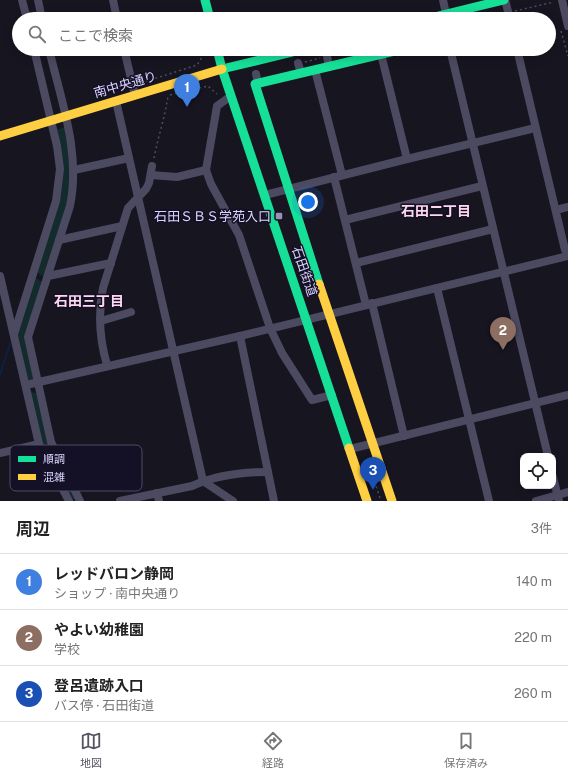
<!DOCTYPE html>
<html lang="ja">
<meta charset="utf-8">
<style>
body{margin:0;font-family:"Public Sans","Noto Sans JP",sans-serif;background:#f6f6f6;color:#222}
.controls{position:absolute;right:12px;bottom:12px;display:grid;overflow:hidden;border-radius:8px;box-shadow:0 2px 10px #0003}
.controls button{width:36px;height:36px;display:grid;place-items:center;padding:0;border:0;border-bottom:1px solid #e0e0e0;background:#fff;color:#222;font:20px sans-serif}
.you{position:absolute;left:308px;top:202px;width:14px;height:14px;margin:-10px;border:3px solid #fff;border-radius:50%;background:#1a73e8;box-shadow:0 0 0 6px #1a73e833}
.badge{display:grid;place-items:center;width:26px;height:26px;border-radius:50%;background:#565462;color:#fff;font-size:13px;font-weight:700}
.pin{position:absolute;translate:-50% -33px;filter:drop-shadow(0 1px 2px #0008)}
.pin::after{content:'';position:absolute;top:21px;width:14px;height:12px;background:inherit;clip-path:polygon(0 0,100% 0,50% 100%)}
.list{margin:0;padding:0;list-style:none}
h2{display:flex;justify-content:space-between;align-items:center;height:52px;margin:0;padding:0 16px;font-size:17px}
h2 small{font-size:13px;font-weight:400;color:#767676}
.list li{display:grid;grid-template-columns:26px 1fr auto;gap:12px;align-items:center;box-sizing:border-box;height:56px;padding:0 16px;border-top:1px solid #e0e0e0}
.list b{display:block;font-size:15px;white-space:nowrap}
.list p{margin:0;font-size:13px;white-space:nowrap;color:#767676}
.list em{font-size:13px;font-style:normal;color:#767676}
.icon{flex:none;width:22px;height:22px;fill:none;stroke:currentColor;stroke-width:2;stroke-linecap:round;stroke-linejoin:round}
.map{position:relative;flex:none;width:568px;height:501px;overflow:hidden}
.search{position:absolute;background:#fff;box-shadow:0 2px 10px #0003;left:12px;right:12px;top:12px;height:44px;display:flex;align-items:center;gap:10px;box-sizing:border-box;padding:0 14px;border-radius:22px;color:#767676;font-size:15px}
.sheet{height:220px;background:#fff}
nav{display:flex;justify-content:space-around;align-items:center;box-sizing:border-box;height:56px;border-top:1px solid #e0e0e0;background:#fff;font-size:11px;color:#767676}
nav a{display:grid;justify-items:center;gap:2px}
nav .on{color:#565462}
.map>svg:first-child{display:block}
.green{fill:#142b2d}
.lines{fill:none;stroke-linecap:round;stroke-linejoin:round}
.stream{stroke:#0f1f43;stroke-width:2}
.path{stroke:#465160;stroke-width:1.5;stroke-dasharray:2 3;stroke-linecap:butt}
.street{stroke:#4c4a61;stroke-width:8}
.fast{stroke:#16e098;stroke-width:9}
.slow{stroke:#ffcf43;stroke-width:9}
.poi-dot{fill:#9692b0;stroke:#141025;stroke-width:1.5}
.labels{text-anchor:middle;stroke-width:3;stroke-linejoin:round;paint-order:stroke}
.street-label{font-size:13px;fill:#dbd5fe;stroke:#141025}
.poi-label{font-size:13px;fill:#dbd5fe;stroke:#141025;text-anchor:end}
.neighbourhood-label{font-size:14px;font-weight:bold;fill:#fed7ee;stroke:#141025}
.key{fill:#141025;stroke:#504b66;stroke-width:1}
.key-label{font-size:11px;fill:#dbd5fe}
</style>
<div class="map">
<svg width="568" height="501" viewBox="0 0 568 501">
<rect width="100%" height="100%" fill="#171520"/>
<g class="green">
<path d="M65,127L71,166L67,204L45,275L42,276L37,272L58,204L56,130Z"/>
<path d="M36,278L42,282L25,337L34,379L29,382L27,380L16,334L33,280Z"/>
<path d="M31,392L37,393L76,498L74,499H72L43,448L30,396Z"/>
</g>
<g class="lines">
<path class="stream" d="M0,375L10,344"/>
<g class="path">
<path d="M515,11L554,2"/>
<path d="M481,19L502,14"/>
<path d="M561,31L568,56"/>
<path d="M334,55L357,49"/>
<path d="M305,62L320,58"/>
<path d="M141,83L197,65L204,54"/>
<path d="M170,95L208,86L217,94"/>
<path d="M154,158C158,137 165,117 168,96"/>
<path d="M373,477L381,501"/>
</g>
<g class="street">
<path d="M22,0L27,19"/>
<path d="M38,0L42,19"/>
<path d="M113,0L117,19"/>
<path d="M443,0L446,14"/>
<path d="M505,0L510,19"/>
<path d="M562,0L568,26"/>
<path d="M49,49C61,101 81,152 70,206L28,337L51,442L80,501"/>
<path d="M124,49L135,95"/>
<path d="M450,49L548,456"/>
<path d="M517,49L565,250L568,252"/>
<path d="M381,54L407,159"/>
<path d="M327,56L329,67"/>
<path d="M298,63L301,73"/>
<path d="M315,70L342,175"/>
<path d="M256,74L258,83"/>
<path d="M231,96L217,106L206,170L211,184L239,235L270,328L282,353L312,400L332,395"/>
<path d="M116,101L203,481L233,501"/>
<path d="M74,170L129,158"/>
<path d="M151,175L177,177L206,170"/>
<path d="M334,177L366,305"/>
<path d="M265,195L407,159L535,128"/>
<path d="M556,210L568,207"/>
<path d="M345,220L482,186"/>
<path d="M59,240L122,226"/>
<path d="M356,263L493,229"/>
<path d="M0,276L39,444L69,501"/>
<path d="M48,276L111,263"/>
<path d="M437,288L489,501"/>
<path d="M372,303L404,436"/>
<path d="M101,321L131,312"/>
<path d="M14,334L56,201L60,169L57,146L34,49"/>
<path d="M240,336L274,501"/>
<path d="M107,365C100,341 98,313 103,288L128,208L146,189L149,183L152,166"/>
<path d="M26,385L240,336L568,256"/>
<path d="M350,449L568,395"/>
<path d="M0,453L39,444"/>
<path d="M553,477L559,501"/>
<path d="M157,493L159,501"/>
<path d="M120,501L192,486C216,475 242,472 268,472"/>
<path d="M536,501L568,492"/>
</g>
<g class="fast">
<path d="M205,0L210,19"/>
<path d="M426,19L504,0"/>
<path d="M217,49L222,69L349,448"/>
<path d="M222,69L305,49"/>
<path d="M319,284L255,84L403,49"/>
</g>
<g class="slow">
<path d="M0,136L222,69"/>
<path d="M319,284L392,501"/>
<path d="M349,448L367,501"/>
</g>
</g>
<rect class="poi-dot" x="275" y="212" width="8" height="8" rx="2"/>
<g class="labels">
<g class="street-label">
<text transform="translate(125 84) rotate(-16)" y="5">南中央通り</text>
<text transform="translate(305 271) rotate(71)" y="5">石田街道</text>
</g>
<g class="poi-label">
<text x="271" y="221">石田ＳＢＳ学苑入口</text>
</g>
<g class="neighbourhood-label">
<text x="436" y="216">石田二丁目</text>
<text x="89" y="306">石田三丁目</text>
</g>
</g>
<rect x="10" y="445" width="132" height="46" rx="6" class="key"/>
<rect x="18" y="456" width="18" height="6" fill="#16e098"/>
<rect x="18" y="474" width="18" height="6" fill="#ffcf43"/>
<g class="key-label">
<text x="43" y="463">順調</text>
<text x="43" y="481">混雑</text>
</g>
</svg>
<div class="controls">
<button><svg class="icon" aria-label="locate" viewBox="0 0 24 24"><circle cx="12" cy="12" r="6"/><path d="M12 2v4M12 18v4M2 12h4M18 12h4"/></svg></button>
</div>
<div class="you"></div>
<div class="pin badge" style="left:187px;top:107px;background:#3f7fe0">1</div>
<div class="pin badge" style="left:503px;top:350px;background:#8d6e63">2</div>
<div class="pin badge" style="left:373px;top:490px;background:#1a4fb4">3</div>
<div class="search"><svg class="icon" aria-label="search" viewBox="0 0 24 24"><circle cx="10" cy="10" r="6"/><path d="M15 15l6 6"/></svg>ここで検索</div>
</div>
<section class="sheet">
<h2>周辺<small>3件</small></h2>
<ul class="list">
<li><span class="badge" style="background:#3f7fe0">1</span><div><b>レッドバロン静岡</b><p>ショップ · 南中央通り</p></div><em>140 m</em></li>
<li><span class="badge" style="background:#8d6e63">2</span><div><b>やよい幼稚園</b><p>学校</p></div><em>220 m</em></li>
<li><span class="badge" style="background:#1a4fb4">3</span><div><b>登呂遺跡入口</b><p>バス停 · 石田街道</p></div><em>260 m</em></li>
</ul>
</section>
<nav>
<a class="on"><svg class="icon" aria-label="map" viewBox="0 0 24 24"><path d="M3 6l6-2 6 2 6-2v14l-6 2-6-2-6 2zM9 4v14M15 6v14"/></svg>地図</a>
<a><svg class="icon" aria-label="directions" viewBox="0 0 24 24"><path d="M12 3l9 9-9 9-9-9zM9 14v-3h6M13 9l2 2-2 2"/></svg>経路</a>
<a><svg class="icon" aria-label="saved" viewBox="0 0 24 24"><path d="M7 4h10v16l-5-4-5 4z"/></svg>保存済み</a>
</nav>
